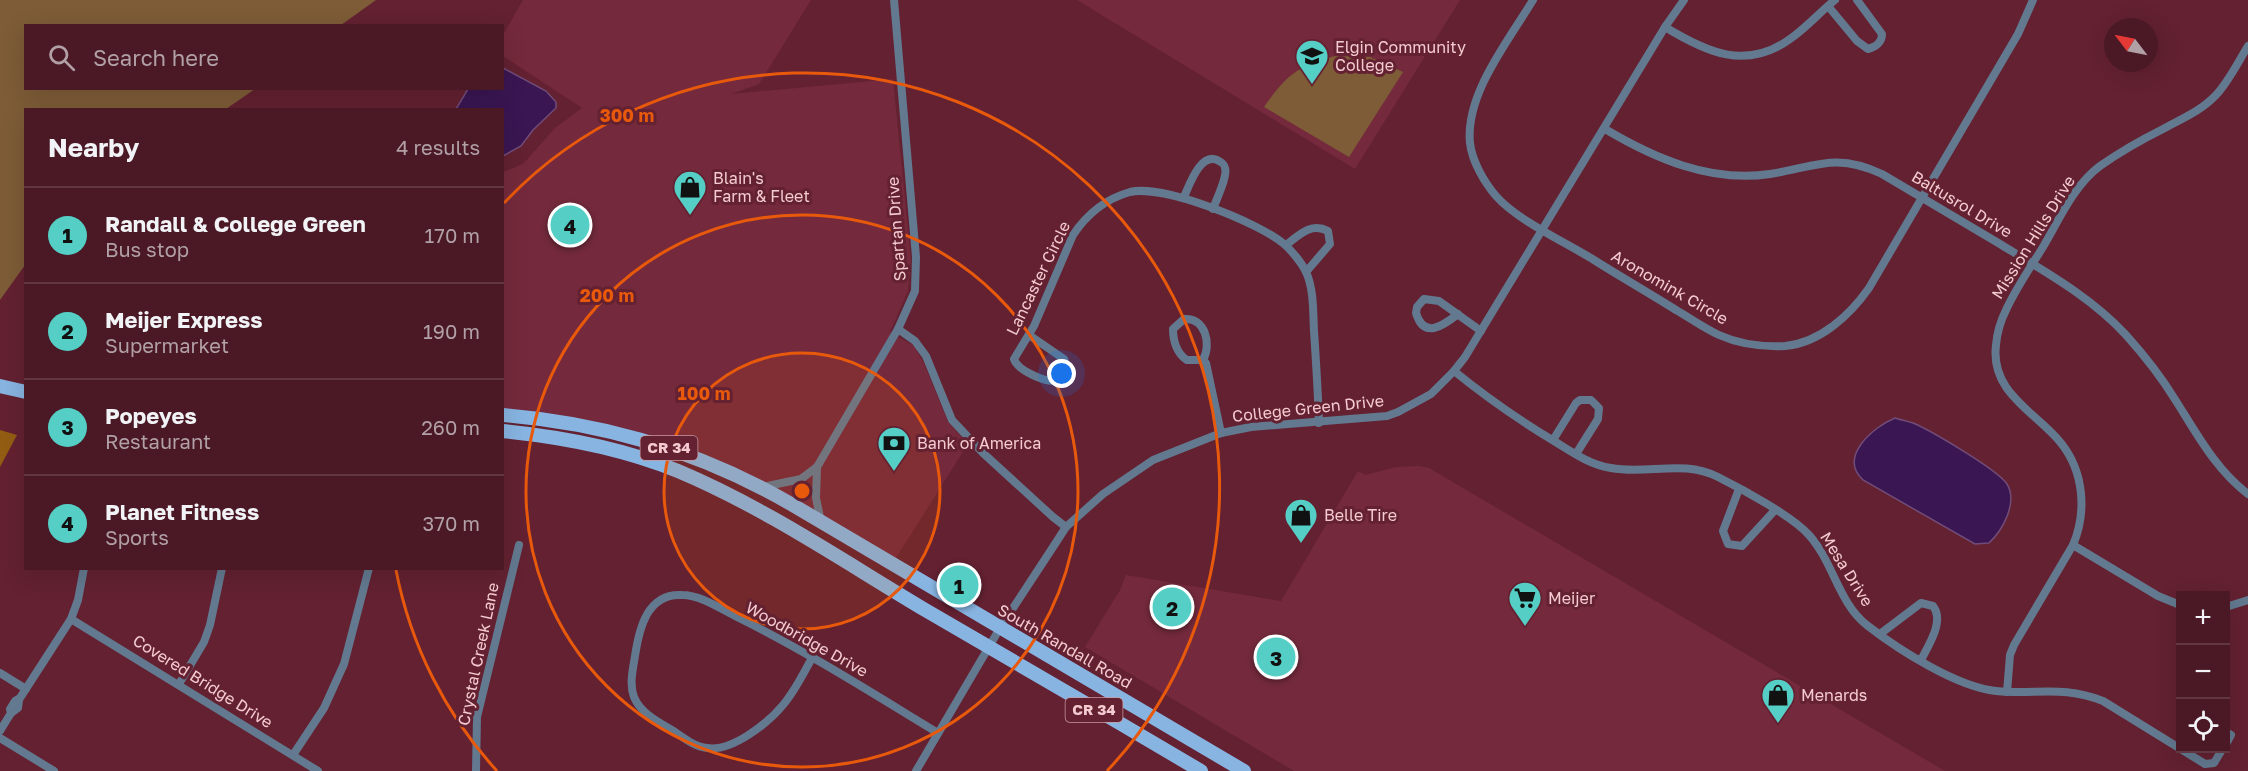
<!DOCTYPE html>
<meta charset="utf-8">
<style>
body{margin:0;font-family:"Golos Text",sans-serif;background:#51222d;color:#f1f3f6}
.controls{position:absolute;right:18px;bottom:18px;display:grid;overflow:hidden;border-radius:0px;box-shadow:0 6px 24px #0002}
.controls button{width:54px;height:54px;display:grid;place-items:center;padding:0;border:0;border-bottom:2px solid #613842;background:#4a1925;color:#f1f3f6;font:30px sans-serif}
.compass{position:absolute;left:2104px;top:18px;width:54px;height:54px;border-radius:50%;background:#4a1925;box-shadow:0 6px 24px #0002;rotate:302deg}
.you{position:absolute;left:1062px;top:374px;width:21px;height:21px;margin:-15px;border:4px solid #fff;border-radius:50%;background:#1a73e8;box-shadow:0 0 0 9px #1a73e833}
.badge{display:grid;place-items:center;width:39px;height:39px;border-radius:50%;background:#55cec5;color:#111;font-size:20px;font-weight:700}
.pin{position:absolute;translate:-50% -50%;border:3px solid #fff;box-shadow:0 2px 6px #0006}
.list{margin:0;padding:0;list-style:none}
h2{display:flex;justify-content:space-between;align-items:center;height:78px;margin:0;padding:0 24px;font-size:26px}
h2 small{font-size:20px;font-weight:400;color:#b2a0a7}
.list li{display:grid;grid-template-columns:39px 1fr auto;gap:18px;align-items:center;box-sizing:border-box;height:96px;padding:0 24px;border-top:2px solid #613842}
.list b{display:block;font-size:22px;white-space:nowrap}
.list p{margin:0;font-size:20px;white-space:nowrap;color:#b2a0a7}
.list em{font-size:20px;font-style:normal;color:#b2a0a7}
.icon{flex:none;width:33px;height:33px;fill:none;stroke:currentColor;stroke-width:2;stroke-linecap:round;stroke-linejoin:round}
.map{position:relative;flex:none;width:2248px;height:771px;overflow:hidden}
.search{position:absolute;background:#4a1925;box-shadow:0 6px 24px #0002;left:24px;top:24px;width:480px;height:66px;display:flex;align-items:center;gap:15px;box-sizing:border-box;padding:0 21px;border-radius:0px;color:#b2a0a7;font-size:22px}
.panel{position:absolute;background:#4a1925;box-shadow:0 6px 24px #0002;left:24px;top:108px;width:480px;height:462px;border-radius:0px}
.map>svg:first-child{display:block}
.built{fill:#742a3c}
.green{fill:#7d5c37}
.forest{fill:#935d13}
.water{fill:#3a1652;stroke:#724c78;stroke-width:1.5}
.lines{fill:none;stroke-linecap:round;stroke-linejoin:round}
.minor{stroke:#63798f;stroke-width:8}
.primary{stroke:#87b4e1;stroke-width:14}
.ring{fill:none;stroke:#e8590c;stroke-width:3}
.labels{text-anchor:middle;stroke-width:6;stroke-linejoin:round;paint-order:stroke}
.shield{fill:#632131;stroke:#c998a1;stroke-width:1.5}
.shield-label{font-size:15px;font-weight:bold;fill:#f5cbd1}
.poi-label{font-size:16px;fill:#f5cbd1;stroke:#632131;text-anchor:start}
.street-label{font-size:16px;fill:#f5cbd1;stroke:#632131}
.centre{fill:#e8590c;stroke:#632131;stroke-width:3}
.ring-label{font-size:18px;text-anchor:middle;font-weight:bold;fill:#e8590c;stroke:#632131;stroke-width:6;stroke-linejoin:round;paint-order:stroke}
</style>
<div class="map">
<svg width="2248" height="771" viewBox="0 0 2248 771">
<rect width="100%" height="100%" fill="#632131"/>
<g class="built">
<path d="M523,0H811L759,84L731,94L893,79L911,260L908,291L890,332L914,346L923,361L948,422L968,444L894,561L762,481L678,443L583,420L503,409V172L523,164L555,128L582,108L503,56V35Z"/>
<path d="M1077,0H1460L1355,169Z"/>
<path d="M1418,466L1429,468L1945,771H1294L1085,647L1120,590L1126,575L1281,601L1358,471L1365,475L1396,467Z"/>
</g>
<g class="green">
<path d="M0,0H376L341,25L26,26V88L255,89L226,109L26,110L25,265L0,300Z"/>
<path d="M1335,56L1370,57L1403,72L1349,157L1264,107C1287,74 1297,67 1335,56Z"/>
</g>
<path class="forest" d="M0,430L17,435L0,467Z"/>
<g class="water">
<path d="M503,68L546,91L556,102V108L533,130L521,146L503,156L502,110L456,109L468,89L502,88Z"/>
<path d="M1895,418C1901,420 1907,421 1913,423C1930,430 1998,470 2007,484C2018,502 2003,530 1989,543L1975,544L1863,480C1838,457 1873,427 1895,418Z"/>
</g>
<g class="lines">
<g class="minor">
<path d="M1533,0C1509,40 1465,94 1470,143C1472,161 1484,182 1496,196C1518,221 1565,242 1594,260C1621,277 1649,293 1676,310C1690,318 1704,328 1719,335C1739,344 1763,347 1785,346C1820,343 1850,315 1869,288L2018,34L2033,0"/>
<path d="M1828,6L1857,41L1868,49C1876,47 1882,42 1882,34L1857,0"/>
<path d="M1665,27C1706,52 1746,71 1790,39C1806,28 1820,12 1835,0"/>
<path d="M1605,129C1654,158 1710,183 1770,174C1815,167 1835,152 1882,174C1921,197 1961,221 2000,244C2044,271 2091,297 2126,335C2144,355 2162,378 2176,401C2197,434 2216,470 2248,494"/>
<path d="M1184,197C1189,186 1201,150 1219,161C1221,162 1225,165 1225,168C1228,176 1216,200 1213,209"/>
<path d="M1286,245C1299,235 1311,222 1328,231L1330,244L1306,272"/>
<path d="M1458,314C1444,325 1424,340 1416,313L1417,307L1424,299L1439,301L1481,331"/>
<path d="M898,329L915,341L926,356L952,420L983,453L1053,517L1066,527"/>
<path d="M1029,335L1064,359L1067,369C1065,374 1063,379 1057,380C1047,384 1017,370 1014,359L1034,326L1073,235C1087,214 1105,199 1130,192C1162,184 1258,222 1284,244C1291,250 1302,263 1306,272C1314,289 1313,312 1314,331C1316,361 1318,392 1319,423"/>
<path d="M1203,360H1187C1177,354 1173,341 1173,329L1184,319C1205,317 1212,344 1203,360L1206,363L1221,433"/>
<path d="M1454,371C1486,397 1519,420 1554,441C1572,452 1590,465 1611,468C1648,475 1683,459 1718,477C1742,489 1792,516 1809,535C1834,563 1838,603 1868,626C1899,650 1957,687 1996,691C2037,695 2062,685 2103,701L2205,764L2214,763L2223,748"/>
<path d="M1553,440L1576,403L1580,400H1591L1599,408L1598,419L1576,454"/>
<path d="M817,467L816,498L821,522"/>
<path d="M762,487L801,479L817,467L898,329L915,291L916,257L894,0"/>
<path d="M1739,489L1723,531L1728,544L1742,546L1775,510"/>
<path d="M2073,545L2158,596L2180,605"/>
<path d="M2226,607L2248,600"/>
<path d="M71,619L318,771"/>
<path d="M1880,634L1921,603L1933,606C1945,621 1928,646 1921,660"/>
<path d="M812,658C803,674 795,691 783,705C768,723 732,752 707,748C695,747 684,738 675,732C659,722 641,714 634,697C629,684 633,669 635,656C639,629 647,593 682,595C701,595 721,609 737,617C806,651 872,693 938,733"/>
<path d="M0,673L26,689"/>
<path d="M179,684L204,642L210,625L222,568"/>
<path d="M2007,692L2010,655L2014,645L2073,545C2087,512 2084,472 2061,443C2036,412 1990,393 1996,345C1997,333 2001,320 2006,310C2016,288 2030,268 2043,247C2059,220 2074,185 2100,166C2120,152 2141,140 2163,129C2181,119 2201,111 2216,95C2229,81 2238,62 2248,46"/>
<path d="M11,713L10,709L15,701L20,698L71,619L78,600L84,568"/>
<path d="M0,731L11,713L18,708L19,700"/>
<path d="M2226,732L2231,735L2226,744"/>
<path d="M0,738L54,771"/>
<path d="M293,755L324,708L344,664L369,568"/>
<path d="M476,771L477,717L519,545"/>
<path d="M916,771L1000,628L1055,544L1066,527L1103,494L1153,460L1221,433L1251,427L1387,416L1398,412L1431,394L1454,371L1465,357L1665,27L1684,0"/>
</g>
<g class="primary">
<path d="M0,386L26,392"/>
<path d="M502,415C605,423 703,453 791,504L1244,771"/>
<path d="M502,431C563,437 622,448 678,471C766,508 846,563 927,611C1018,664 1110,717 1201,771"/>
</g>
</g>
<circle cx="802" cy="491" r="138" fill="#e8590c" fill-opacity=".12"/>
<g class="ring">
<circle cx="802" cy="491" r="138"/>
<circle cx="802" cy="491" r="276"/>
<path d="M497 771A414 414 0 0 1 396 570M504 203A414 414 0 0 1 1107 771"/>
</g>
<defs>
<symbol id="university-pin" viewBox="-11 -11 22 30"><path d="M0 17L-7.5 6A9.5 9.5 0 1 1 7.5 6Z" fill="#55cec5" stroke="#632131"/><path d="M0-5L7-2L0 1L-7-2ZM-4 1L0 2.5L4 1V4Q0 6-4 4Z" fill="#111"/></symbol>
<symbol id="shop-pin" viewBox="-11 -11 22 30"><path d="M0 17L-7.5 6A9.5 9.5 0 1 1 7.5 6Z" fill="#55cec5" stroke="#632131"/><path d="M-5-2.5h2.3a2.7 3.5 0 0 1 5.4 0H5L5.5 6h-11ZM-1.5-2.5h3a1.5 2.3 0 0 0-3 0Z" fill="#111"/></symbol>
<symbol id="bank-pin" viewBox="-11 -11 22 30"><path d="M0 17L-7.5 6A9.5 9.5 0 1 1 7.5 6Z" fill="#55cec5" stroke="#632131"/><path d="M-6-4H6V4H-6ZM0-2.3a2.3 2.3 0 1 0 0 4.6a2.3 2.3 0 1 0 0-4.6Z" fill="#111"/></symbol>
<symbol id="supermarket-pin" viewBox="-11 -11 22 30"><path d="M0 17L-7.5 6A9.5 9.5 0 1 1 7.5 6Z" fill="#55cec5" stroke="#632131"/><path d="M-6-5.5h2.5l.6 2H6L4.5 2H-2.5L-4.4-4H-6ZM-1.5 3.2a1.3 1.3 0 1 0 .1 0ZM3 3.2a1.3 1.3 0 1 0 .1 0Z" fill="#111"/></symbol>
</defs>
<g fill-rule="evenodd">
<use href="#university-pin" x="1293" y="37" width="38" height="52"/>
<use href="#shop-pin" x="671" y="168" width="38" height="52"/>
<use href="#bank-pin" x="875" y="424" width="38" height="52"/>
<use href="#shop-pin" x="1282" y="496" width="38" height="52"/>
<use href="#supermarket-pin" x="1506" y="579" width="38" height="52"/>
<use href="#shop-pin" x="1759" y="676" width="38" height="52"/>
</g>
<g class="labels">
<g class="shield">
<rect x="640.5" y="436" width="57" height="24" rx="4.5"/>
<rect x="1065.5" y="698" width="57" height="24" rx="4.5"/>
</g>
<g class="shield-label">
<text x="669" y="453">CR 34</text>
<text x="1094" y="715">CR 34</text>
</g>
<g class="poi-label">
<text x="1335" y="53">Elgin Community<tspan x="1335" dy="18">College</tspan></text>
<text x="713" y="184">Blain's<tspan x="713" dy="18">Farm &amp; Fleet</tspan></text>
<text x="917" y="449">Bank of America</text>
<text x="1324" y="521">Belle Tire</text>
<text x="1548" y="604">Meijer</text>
<text x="1801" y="701">Menards</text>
</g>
<g class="street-label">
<text transform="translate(1962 204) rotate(31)" y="6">Baltusrol Drive</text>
<text transform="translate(896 229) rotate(-94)" y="6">Spartan Drive</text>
<text transform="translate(2033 237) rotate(-58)" y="6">Mission Hills Drive</text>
<text transform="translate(1038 278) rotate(-64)" y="6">Lancaster Circle</text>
<text transform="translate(1670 287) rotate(30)" y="6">Aronomink Circle</text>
<text transform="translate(1308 408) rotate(-6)" y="6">College Green Drive</text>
<text transform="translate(1847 569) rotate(58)" y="6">Mesa Drive</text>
<text transform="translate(807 639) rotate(29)" y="6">Woodbridge Drive</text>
<text transform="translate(1065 646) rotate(30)" y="6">South Randall Road</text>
<text transform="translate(478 654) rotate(-78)" y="6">Crystal Creek Lane</text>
<text transform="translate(203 681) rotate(32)" y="6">Covered Bridge Drive</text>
</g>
</g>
<circle cx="802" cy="491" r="9" class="centre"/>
<g class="ring-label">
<text x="627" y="122">300 m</text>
<text x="607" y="302">200 m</text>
<text x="704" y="400">100 m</text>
</g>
</svg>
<div class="controls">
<button>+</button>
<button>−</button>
<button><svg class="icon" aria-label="locate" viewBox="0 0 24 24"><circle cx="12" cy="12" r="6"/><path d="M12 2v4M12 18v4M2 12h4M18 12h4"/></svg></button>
</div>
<svg class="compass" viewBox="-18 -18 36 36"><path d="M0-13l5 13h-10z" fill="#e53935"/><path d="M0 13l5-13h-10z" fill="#b2a0a7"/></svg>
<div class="you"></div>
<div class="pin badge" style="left:959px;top:585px">1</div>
<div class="pin badge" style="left:1172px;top:607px">2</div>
<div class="pin badge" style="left:1276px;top:657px">3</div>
<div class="pin badge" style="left:570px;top:225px">4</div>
<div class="search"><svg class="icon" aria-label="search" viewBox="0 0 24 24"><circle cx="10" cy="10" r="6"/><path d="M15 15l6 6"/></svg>Search here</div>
<section class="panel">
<h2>Nearby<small>4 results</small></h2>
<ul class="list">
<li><span class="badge">1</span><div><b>Randall &amp; College Green</b><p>Bus stop</p></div><em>170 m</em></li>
<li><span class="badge">2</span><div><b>Meijer Express</b><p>Supermarket</p></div><em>190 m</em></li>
<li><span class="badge">3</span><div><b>Popeyes</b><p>Restaurant</p></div><em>260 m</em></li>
<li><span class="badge">4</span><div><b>Planet Fitness</b><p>Sports</p></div><em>370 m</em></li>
</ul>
</section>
</div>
